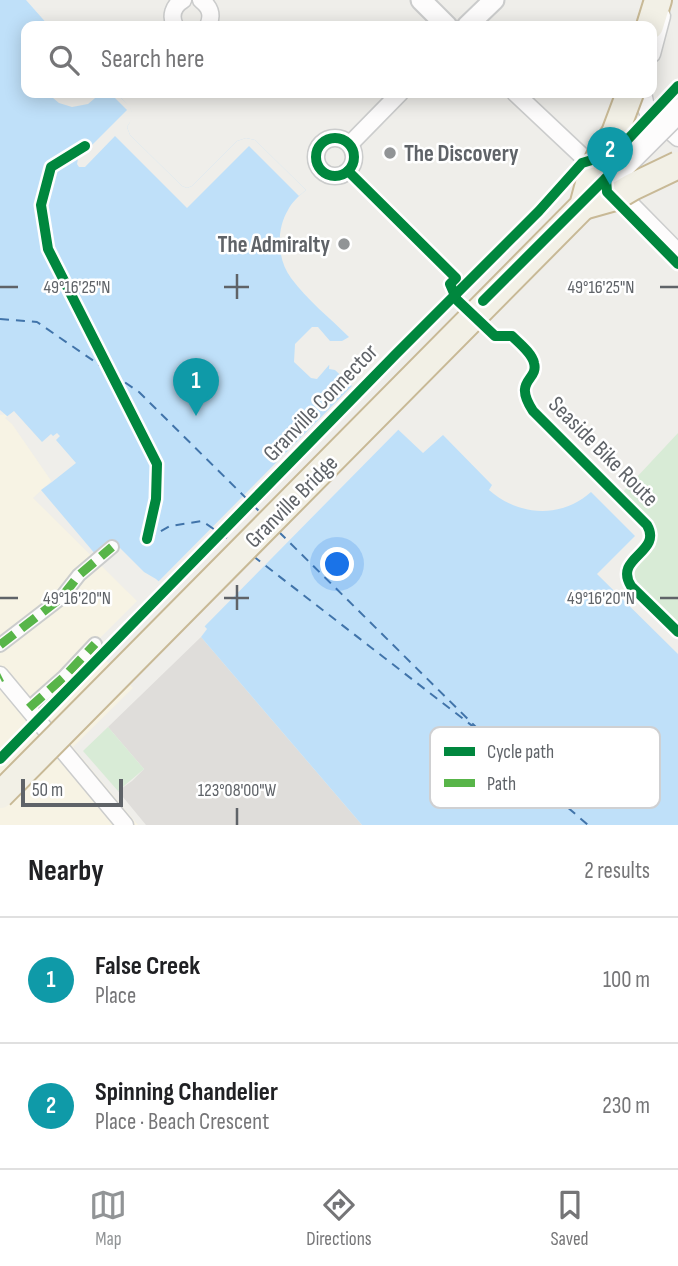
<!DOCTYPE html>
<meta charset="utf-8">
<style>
body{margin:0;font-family:"Sofia Sans Condensed",sans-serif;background:#f6f6f6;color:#202124}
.scale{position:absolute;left:21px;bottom:18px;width:102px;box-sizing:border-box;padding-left:7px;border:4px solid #5f6368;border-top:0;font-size:19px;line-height:24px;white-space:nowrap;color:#5f6368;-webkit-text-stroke:5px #fff;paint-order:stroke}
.you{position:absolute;left:338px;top:565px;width:24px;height:24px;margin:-18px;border:5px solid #fff;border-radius:50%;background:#1a73e8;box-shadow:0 0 0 10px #1a73e833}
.badge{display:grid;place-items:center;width:46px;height:46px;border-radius:50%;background:#919496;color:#fff;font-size:23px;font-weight:700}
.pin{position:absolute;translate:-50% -58px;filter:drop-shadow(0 2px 4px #0008)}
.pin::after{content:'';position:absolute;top:37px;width:24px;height:21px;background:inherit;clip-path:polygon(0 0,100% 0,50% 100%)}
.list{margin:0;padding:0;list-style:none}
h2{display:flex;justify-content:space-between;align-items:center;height:91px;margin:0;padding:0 28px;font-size:30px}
h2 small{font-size:23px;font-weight:400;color:#757577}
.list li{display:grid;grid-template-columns:46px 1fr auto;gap:21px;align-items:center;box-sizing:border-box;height:126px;padding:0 28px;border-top:2px solid #e0e0e0}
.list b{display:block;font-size:26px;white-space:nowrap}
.list p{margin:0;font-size:23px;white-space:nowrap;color:#757577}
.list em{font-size:23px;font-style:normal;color:#757577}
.icon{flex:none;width:38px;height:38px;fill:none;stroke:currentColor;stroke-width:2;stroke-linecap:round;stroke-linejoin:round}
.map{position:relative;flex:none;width:678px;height:825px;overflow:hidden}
.search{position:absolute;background:#fff;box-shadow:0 4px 18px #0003;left:21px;right:21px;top:21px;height:77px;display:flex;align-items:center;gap:18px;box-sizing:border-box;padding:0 24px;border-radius:14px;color:#757577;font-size:26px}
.sheet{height:343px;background:#fff}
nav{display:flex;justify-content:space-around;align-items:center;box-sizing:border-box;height:98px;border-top:2px solid #e0e0e0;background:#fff;font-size:19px;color:#757577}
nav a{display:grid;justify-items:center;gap:4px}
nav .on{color:#919496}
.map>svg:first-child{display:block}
.commercial{fill:#f7f3e4}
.industrial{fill:#dfddda}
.green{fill:#d8ebd6}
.water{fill:#bfe0f9}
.pier{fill:#efeeea}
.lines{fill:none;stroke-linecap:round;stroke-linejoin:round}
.ferry{stroke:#4174aa;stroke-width:2;stroke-dasharray:9 7;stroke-linecap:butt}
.pedestrian-casing{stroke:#cbcccc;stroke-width:16}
.minor-casing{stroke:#cbcccc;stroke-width:19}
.tertiary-casing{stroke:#cbcccc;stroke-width:23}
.trunk-casing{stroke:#c8b996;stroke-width:30}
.pedestrian{stroke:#fdfcfc;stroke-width:12}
.minor{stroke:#fdfcfc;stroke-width:16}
.tertiary{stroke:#fdfcfc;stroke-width:19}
.trunk{stroke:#f2f0e6;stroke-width:26}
.secondary-bridge-casing{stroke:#cacacb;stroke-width:26;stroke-linecap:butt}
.trunk-bridge-casing{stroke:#c8b996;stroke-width:30;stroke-linecap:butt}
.secondary-bridge{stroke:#fdfcfc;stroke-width:23}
.trunk-bridge{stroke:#f2f0e6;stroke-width:26}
.quiet{stroke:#58b549;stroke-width:9;stroke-dasharray:18 9;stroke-linecap:butt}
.cycleway-casing{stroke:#fff;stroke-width:15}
.cycleway{stroke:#00873e;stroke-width:10}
.ticks{fill:none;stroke:#5f6368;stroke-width:2.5}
.poi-dot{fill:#919496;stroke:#fff;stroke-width:2.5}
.labels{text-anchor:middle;stroke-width:5;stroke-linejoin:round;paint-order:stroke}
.poi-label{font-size:23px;font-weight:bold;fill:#5f6368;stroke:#fff;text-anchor:start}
.street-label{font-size:23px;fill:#5f6368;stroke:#fff}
.key{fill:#fff;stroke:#cfd0d2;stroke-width:2}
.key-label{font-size:19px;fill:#5f6368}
.ticks-label{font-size:18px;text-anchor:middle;fill:#5f6368;stroke:#fff;stroke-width:5;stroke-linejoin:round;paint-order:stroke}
</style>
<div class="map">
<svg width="678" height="825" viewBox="0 0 678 825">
<rect width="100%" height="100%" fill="#efeeea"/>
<path class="commercial" d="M15,413L60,473L33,498L137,601L92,646L133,688L73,747L138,825H0V415Z"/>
<path class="industrial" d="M201,637L362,825H146L118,791L132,781L144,769L108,727Z"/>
<g class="green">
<path d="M678,433V625L635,582L632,574L636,568L655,547L658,534L652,522L623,492Z"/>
<path d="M108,727L144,769L118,791L83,751Z"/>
</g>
<path class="water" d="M0,0H26L49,26H26V93H47L59,103L72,107L88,104L101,93H115C128,104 138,110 127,127L130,135L182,186L187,188L192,186L237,141L246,138L255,140L306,190C299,196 292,202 288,210C276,230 277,259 291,278C307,300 330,318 349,337L342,341H331L329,369L335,370L423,453L443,435L492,485L489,490C518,516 561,519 591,492L635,536L597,574L678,654V825H362L201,637L207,629L187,607L156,579L144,572L113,541L96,555L41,490L52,482V474L14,422L0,410Z"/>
<g class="pier">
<path d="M110,93H115L130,106L132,112V119L127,127L130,135L182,186L187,188L192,186L237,141L246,138L255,140L306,190L299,196L249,146L187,208L115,136L85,167H79L77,164L78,159L127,110Z"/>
<path d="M312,327H318L330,341H342V344H334L333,365H329L317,379L311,378L294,362L295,344Z"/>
<path d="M354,384L401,427L202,629L185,609L156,584Z"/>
<path d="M14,411L42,442L51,434L53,436L57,433L60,436L56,440L76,463L52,482L12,424L5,418Z"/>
</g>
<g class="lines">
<g class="ferry">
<path d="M85,146L51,167L41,205L48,249L109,369"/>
<path d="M0,319L37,322L139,392L261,513"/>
<path d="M111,374L157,464L156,499L147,539"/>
<path d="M279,532L484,735L588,825"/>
<path d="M147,539L170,526L202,521L234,543"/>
<path d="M253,556L475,728"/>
</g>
<defs>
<g id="pedestrian">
<path d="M0,645L61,598L79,575L112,547"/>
<path d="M29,708L64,677L95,644"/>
</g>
<g id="minor">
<path d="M201,0C210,7 213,15 208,26"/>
<path d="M175,26C170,16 173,6 183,0"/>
<path d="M652,54L662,16"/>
<path d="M515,93L600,173"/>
<path d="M643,93L647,111L678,138"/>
<circle cx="335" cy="157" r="19"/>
<path d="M350,144L400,93"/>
<path d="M616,189L678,252"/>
<path d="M0,675L125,825"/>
</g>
<g id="tertiary">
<path d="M421,0L447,26"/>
<path d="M467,26L494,0"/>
</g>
<path id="trunk" d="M650,26L658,0"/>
</defs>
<use href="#pedestrian" class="pedestrian-casing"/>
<use href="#minor" class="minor-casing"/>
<use href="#tertiary" class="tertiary-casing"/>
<use href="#trunk" class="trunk-casing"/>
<use href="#pedestrian" class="pedestrian"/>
<use href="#minor" class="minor"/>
<use href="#tertiary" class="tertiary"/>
<use href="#trunk" class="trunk"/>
<defs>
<path id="secondary-bridge" d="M583,206L678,111"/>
<g id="trunk-bridge">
<path d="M583,206L615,197L632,187L678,165"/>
<path d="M0,795L583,206L591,176L600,156L615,133L630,93"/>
</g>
</defs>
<use href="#secondary-bridge" class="secondary-bridge-casing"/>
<use href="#trunk-bridge" class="trunk-bridge-casing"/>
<use href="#secondary-bridge" class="secondary-bridge"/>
<use href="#trunk-bridge" class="trunk-bridge"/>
<g class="quiet">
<path d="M0,645L61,598L79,575L112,547"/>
<path d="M0,678L2,677"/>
<path d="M29,708L64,677L95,644"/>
</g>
<defs>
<g id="cycleway">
<circle cx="335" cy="157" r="19"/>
<path d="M85,146L51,167L41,205L48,249L157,464L156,499L147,539"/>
<path d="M348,171L456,278L450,284L457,300L495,336H512C519,343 532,353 534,363C539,381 512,379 533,411L647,525C663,553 613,557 631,586L678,632"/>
<path d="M606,178L607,192L678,264"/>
<path d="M483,301L606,178"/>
<path d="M0,759L396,354L539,211L582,163L615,153L678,86"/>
</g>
</defs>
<use href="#cycleway" class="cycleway-casing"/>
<use href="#cycleway" class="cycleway"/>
</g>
<path class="ticks" d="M237,274V299M0,287H18M224,287H249M660,287H678M237,585V610M0,598H18M224,598H249M660,598H678M237,808V825"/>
<g class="poi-dot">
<circle cx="390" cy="153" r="7"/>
<circle cx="344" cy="244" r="7"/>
</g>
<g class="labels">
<g class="poi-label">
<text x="404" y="161">The Discovery</text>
<text x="330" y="252" text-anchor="end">The Admiralty</text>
</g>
<g class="street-label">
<text transform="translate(320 402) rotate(-46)" y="8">Granville Connector</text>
<text transform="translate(604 451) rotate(45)" y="8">Seaside Bike Route</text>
<text transform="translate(291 501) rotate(-45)" y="8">Granville Bridge</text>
</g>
</g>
<rect x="430" y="727" width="230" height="81" rx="10" class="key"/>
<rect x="444" y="747" width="31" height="9" fill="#00873e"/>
<rect x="444" y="779" width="31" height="8" fill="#58b549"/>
<g class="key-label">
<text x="487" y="758">Cycle path</text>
<text x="487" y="790">Path</text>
</g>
<g class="ticks-label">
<text x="77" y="293">49°16'25"N</text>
<text x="601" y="293">49°16'25"N</text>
<text x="77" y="604">49°16'20"N</text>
<text x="601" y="604">49°16'20"N</text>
<text x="237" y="796">123°08'00"W</text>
</g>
</svg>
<div class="scale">50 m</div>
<div class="you"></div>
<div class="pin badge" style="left:196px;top:416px;background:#0f9aa8">1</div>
<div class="pin badge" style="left:610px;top:185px;background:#0f9aa8">2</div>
<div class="search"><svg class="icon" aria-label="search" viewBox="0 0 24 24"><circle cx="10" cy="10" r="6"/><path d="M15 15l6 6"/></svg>Search here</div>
</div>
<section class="sheet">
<h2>Nearby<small>2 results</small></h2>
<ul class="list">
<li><span class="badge" style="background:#0f9aa8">1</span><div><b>False Creek</b><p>Place</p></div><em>100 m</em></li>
<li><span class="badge" style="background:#0f9aa8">2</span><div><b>Spinning Chandelier</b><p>Place · Beach Crescent</p></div><em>230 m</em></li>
</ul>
</section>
<nav>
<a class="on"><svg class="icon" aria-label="map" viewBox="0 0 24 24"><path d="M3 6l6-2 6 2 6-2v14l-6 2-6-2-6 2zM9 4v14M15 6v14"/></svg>Map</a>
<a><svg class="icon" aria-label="directions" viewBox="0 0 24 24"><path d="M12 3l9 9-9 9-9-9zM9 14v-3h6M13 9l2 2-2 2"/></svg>Directions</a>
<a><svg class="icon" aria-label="saved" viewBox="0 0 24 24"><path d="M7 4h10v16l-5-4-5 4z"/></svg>Saved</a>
</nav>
